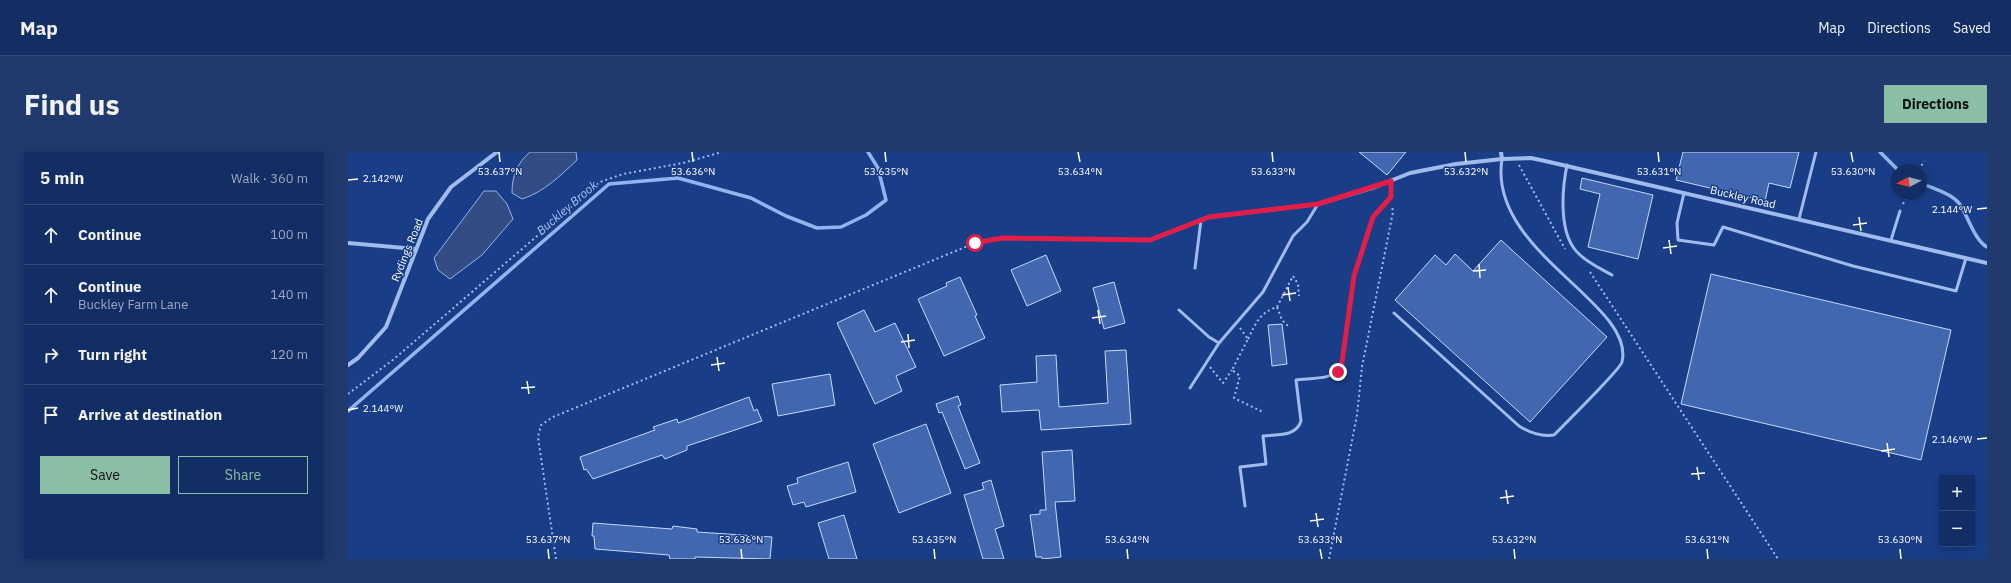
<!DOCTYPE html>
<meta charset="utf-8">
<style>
body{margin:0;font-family:"IBM Plex Sans",sans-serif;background:#203a6e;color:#f1f3f6}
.controls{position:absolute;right:12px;bottom:12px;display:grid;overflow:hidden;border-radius:0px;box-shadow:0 2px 10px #0003}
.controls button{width:36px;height:36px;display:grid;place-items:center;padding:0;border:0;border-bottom:1px solid #324a79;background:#132e65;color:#f1f3f6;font:20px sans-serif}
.compass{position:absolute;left:1543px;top:12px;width:36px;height:36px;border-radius:50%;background:#132e65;box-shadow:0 2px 10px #0003;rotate:263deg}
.stop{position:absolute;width:12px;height:12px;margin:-9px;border:3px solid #e11d48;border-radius:50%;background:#fff}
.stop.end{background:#e11d48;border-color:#fff;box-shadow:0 1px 4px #0008}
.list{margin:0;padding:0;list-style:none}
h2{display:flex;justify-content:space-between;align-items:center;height:52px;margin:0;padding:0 16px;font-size:17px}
h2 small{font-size:13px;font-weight:400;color:#9da8bf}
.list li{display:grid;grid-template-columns:26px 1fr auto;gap:12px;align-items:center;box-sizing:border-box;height:60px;padding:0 16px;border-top:1px solid #324a79}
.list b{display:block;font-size:15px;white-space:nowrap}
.list p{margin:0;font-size:13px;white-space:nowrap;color:#9da8bf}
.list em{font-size:13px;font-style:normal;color:#9da8bf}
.actions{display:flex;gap:8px;padding:12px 16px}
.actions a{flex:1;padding:9px 0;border:1px solid #8abfa5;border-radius:0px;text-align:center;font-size:14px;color:#8abfa5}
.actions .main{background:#8abfa5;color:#111}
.icon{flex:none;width:22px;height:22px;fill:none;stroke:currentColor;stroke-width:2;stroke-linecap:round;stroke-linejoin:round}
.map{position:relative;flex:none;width:1639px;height:407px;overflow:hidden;border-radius:0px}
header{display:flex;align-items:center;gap:24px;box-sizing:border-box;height:56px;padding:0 20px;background:#132e65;border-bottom:1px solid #324a79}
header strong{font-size:19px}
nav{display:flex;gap:22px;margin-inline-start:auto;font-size:14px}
.intro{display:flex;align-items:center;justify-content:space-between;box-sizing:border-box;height:96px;padding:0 24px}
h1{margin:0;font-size:28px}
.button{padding:10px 18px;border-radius:0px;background:#8abfa5;color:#111;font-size:14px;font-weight:700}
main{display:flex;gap:24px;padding:0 24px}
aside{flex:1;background:#132e65;border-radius:0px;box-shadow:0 2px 10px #0003}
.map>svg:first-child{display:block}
.water{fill:#334d84;stroke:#94b4ef}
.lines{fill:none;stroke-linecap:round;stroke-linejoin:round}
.stream{stroke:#94b4ef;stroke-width:3.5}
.building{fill:#4267b1;stroke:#c6d8f9}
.path{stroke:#a1bbed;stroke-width:2;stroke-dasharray:2 3;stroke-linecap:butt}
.service{stroke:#a1bbed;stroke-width:3}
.minor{stroke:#a1bbed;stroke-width:4}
.route{stroke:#e11d48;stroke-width:5}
.ticks{fill:none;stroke:#fff;stroke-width:1.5}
.labels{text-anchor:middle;stroke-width:3;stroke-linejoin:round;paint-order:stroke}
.street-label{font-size:11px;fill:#fff;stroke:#193d87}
.water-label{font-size:12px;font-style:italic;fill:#adc5f4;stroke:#193d87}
.ticks-label{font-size:10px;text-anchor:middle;fill:#fff;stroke:#193d87;stroke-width:3;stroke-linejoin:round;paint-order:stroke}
</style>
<header>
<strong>Map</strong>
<nav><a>Map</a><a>Directions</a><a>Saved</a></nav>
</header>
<div class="intro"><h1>Find us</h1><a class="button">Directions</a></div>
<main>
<aside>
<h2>5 min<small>Walk · 360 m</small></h2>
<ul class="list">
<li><svg class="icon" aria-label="ahead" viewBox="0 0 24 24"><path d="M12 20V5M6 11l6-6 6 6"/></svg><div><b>Continue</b></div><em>100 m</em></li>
<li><svg class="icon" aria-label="ahead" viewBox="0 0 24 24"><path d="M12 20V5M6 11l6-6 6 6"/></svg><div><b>Continue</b><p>Buckley Farm Lane</p></div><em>140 m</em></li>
<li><svg class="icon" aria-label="right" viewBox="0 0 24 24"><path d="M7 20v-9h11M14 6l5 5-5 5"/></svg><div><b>Turn right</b></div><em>120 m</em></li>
<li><svg class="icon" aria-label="arrive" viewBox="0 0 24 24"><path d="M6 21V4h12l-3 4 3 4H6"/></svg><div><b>Arrive at destination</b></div></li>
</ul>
<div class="actions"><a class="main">Save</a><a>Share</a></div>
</aside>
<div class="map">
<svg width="1639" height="407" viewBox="0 0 1639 407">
<rect width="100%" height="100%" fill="#193d87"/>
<g class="water">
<path d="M182,0H228L229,8C212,24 196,40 174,47L164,41C164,24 169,11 182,0Z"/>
<path d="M136,39H148L159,52L165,67L134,103L102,127L90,118L86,106Z"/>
</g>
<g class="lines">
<g class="stream">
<path d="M1532,0L1550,18"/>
<path d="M1580,34C1590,38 1603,42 1610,50C1619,60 1625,87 1639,95"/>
<path d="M0,259L261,32L330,26L403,46L438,64L469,76L493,75L518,63L538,48L530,16L520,0"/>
</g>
</g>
<g class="building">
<path d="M1011,0H1058L1039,23Z"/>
<path d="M1335,0H1451L1442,36L1421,31L1417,49L1328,28Z"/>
<path d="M1234,26L1305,43L1290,107L1240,95L1252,42L1232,37Z"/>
<path d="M1153,88L1259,185L1182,270L1047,148L1087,103L1098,113L1107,102L1125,119Z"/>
<path d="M698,103L713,139L679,154L663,118Z"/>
<path d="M1363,122L1603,178L1573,308L1333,252Z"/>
<path d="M612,125L629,163L627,164L637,186L596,204L570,147L599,134L598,131Z"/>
<path d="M766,130L777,171L756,177L745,136Z"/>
<path d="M516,158L527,180L547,171L568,215L548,224L554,239L527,252L489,171Z"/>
<path d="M934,172L939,212L924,214L920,173Z"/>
<path d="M778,198L783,272L693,278L691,258L654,260L652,233L689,230L688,204L708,203L711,255L760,251L757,199Z"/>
<path d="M482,222L487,253L430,264L424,232Z"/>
<path d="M610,244L613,253L610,254L632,311L617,317L594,260L591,261L588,252Z"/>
<path d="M401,245L406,259L409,257L414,269L339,294V298L317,307L314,303L245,327L238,317L236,318L232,305L307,278L305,275L329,267L330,271Z"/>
<path d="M578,272L603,341L551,361L525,292Z"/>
<path d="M724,298L727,349L707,350L713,405L694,407V405H688L682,363L692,362V358H698L694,300Z"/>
<path d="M500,310L508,340L458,355L456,350L445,353L439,334L450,331L449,326Z"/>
<path d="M643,328L656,374L647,377L656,407H635L616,343L636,337L634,331Z"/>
<path d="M496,363L509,407H481L470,371Z"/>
<path d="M245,371L324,377L325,374L349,377V380L424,385L422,407L347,405V407H322L321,403L247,397L246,384H244Z"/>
</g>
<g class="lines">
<g class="path">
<path d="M1171,13L1217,97"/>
<path d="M1571,18L1576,9"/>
<path d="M1555,52L1560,42"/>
<path d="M1242,120L1430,407"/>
<path d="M929,155L945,124L950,132L951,144"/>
<path d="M892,176L900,187L884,218L892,224L886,246L915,260"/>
<path d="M900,187C908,171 911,161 929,155L934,168L940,174"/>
<path d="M862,215L875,231L884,218"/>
<path d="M0,242L46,207L252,30L275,22L335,11L374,0"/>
<path d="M208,407L190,285L193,273L205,265L627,91L654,86L795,88"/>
<path d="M981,407L1009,263L1014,215L1045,60L1044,54"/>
</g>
<g class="service">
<path d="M1219,13C1214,38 1210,83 1231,102C1240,111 1253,117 1264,123"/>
<path d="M1336,41L1329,71L1330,88L1366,93L1375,75L1505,114L1608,139L1618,106"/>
<path d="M1451,67L1468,0"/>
<path d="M1543,88L1552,59"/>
<path d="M847,116L853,68"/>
<path d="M831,158L861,185L871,191"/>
<path d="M1046,161L1171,274C1182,281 1193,285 1206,283C1215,274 1273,216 1274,210C1288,151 1139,100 1154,7"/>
<path d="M842,236L871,191L915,140L945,84L959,70L970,52"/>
<path d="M897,354L892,315L918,312L915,284C929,282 948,285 953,269L948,228C962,226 985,228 993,216L1006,124L1025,65L1043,45V29"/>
</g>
<g class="minor">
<path d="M1153,0L1154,7L1183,6L1197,9L1639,111"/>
<path d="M802,88L861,65L970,52L1027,35L1062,21L1108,12L1154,7"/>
<path d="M0,91L68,97"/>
<path d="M0,213L10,206L38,175L80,67L103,35L149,0"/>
</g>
</g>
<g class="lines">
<path class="route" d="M627,91L654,86L802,88L861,65L970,52L1043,29V45L1025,65L1006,124L994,210L990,220"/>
</g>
<path class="ticks" d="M151,0L152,10M344,0L345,10M537,0L538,10M730,0L732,10M924,0L925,10M1117,0L1118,10M1310,0L1311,10M1503,0L1505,10M0,28L10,27M1629,57L1639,56M1511,65L1513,79M1505,73L1519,71M1321,88L1323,102M1315,96L1329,94M1131,112L1132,126M1125,119L1138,118M940,135L942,149M934,143L948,141M750,158L752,172M744,166L758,164M560,182L561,196M553,190L567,188M369,205L371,219M363,213L377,211M179,229L181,242M173,236L187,235M0,258L10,256M1629,287L1639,286M1539,291L1541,305M1533,299L1547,297M1349,315L1351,328M1343,322L1357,321M1158,338L1160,352M1152,346L1166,344M968,361L970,375M962,369L976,367M200,397L201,407M393,397L394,407M586,397L587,407M779,397L780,407M972,397L974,407M1166,397L1167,407M1359,397L1360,407M1552,397L1553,407"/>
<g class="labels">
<g class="street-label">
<text transform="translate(1395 45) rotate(13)" y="4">Buckley Road</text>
<text transform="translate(59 98) rotate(-68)" y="4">Rydings Road</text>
</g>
<g class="water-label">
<text transform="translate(219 56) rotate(-41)" y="4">Buckley Brook</text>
</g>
</g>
<g class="ticks-label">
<text x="152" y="23">53.637°N</text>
<text x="345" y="23">53.636°N</text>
<text x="538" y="23">53.635°N</text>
<text x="732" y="23">53.634°N</text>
<text x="925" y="23">53.633°N</text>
<text x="1118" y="23">53.632°N</text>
<text x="1311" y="23">53.631°N</text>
<text x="1505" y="23">53.630°N</text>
<text x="35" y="30">2.142°W</text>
<text x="1604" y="61">2.144°W</text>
<text x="35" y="260">2.144°W</text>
<text x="1604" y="291">2.146°W</text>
<text x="200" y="391">53.637°N</text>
<text x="393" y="391">53.636°N</text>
<text x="586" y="391">53.635°N</text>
<text x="779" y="391">53.634°N</text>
<text x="972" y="391">53.633°N</text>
<text x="1166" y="391">53.632°N</text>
<text x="1359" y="391">53.631°N</text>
<text x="1552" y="391">53.630°N</text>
</g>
</svg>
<div class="controls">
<button>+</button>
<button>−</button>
</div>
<svg class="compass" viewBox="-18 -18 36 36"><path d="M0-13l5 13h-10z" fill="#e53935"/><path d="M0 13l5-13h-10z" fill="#9da8bf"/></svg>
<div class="stop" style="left:627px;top:91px"></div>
<div class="stop end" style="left:990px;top:220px"></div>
</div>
</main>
